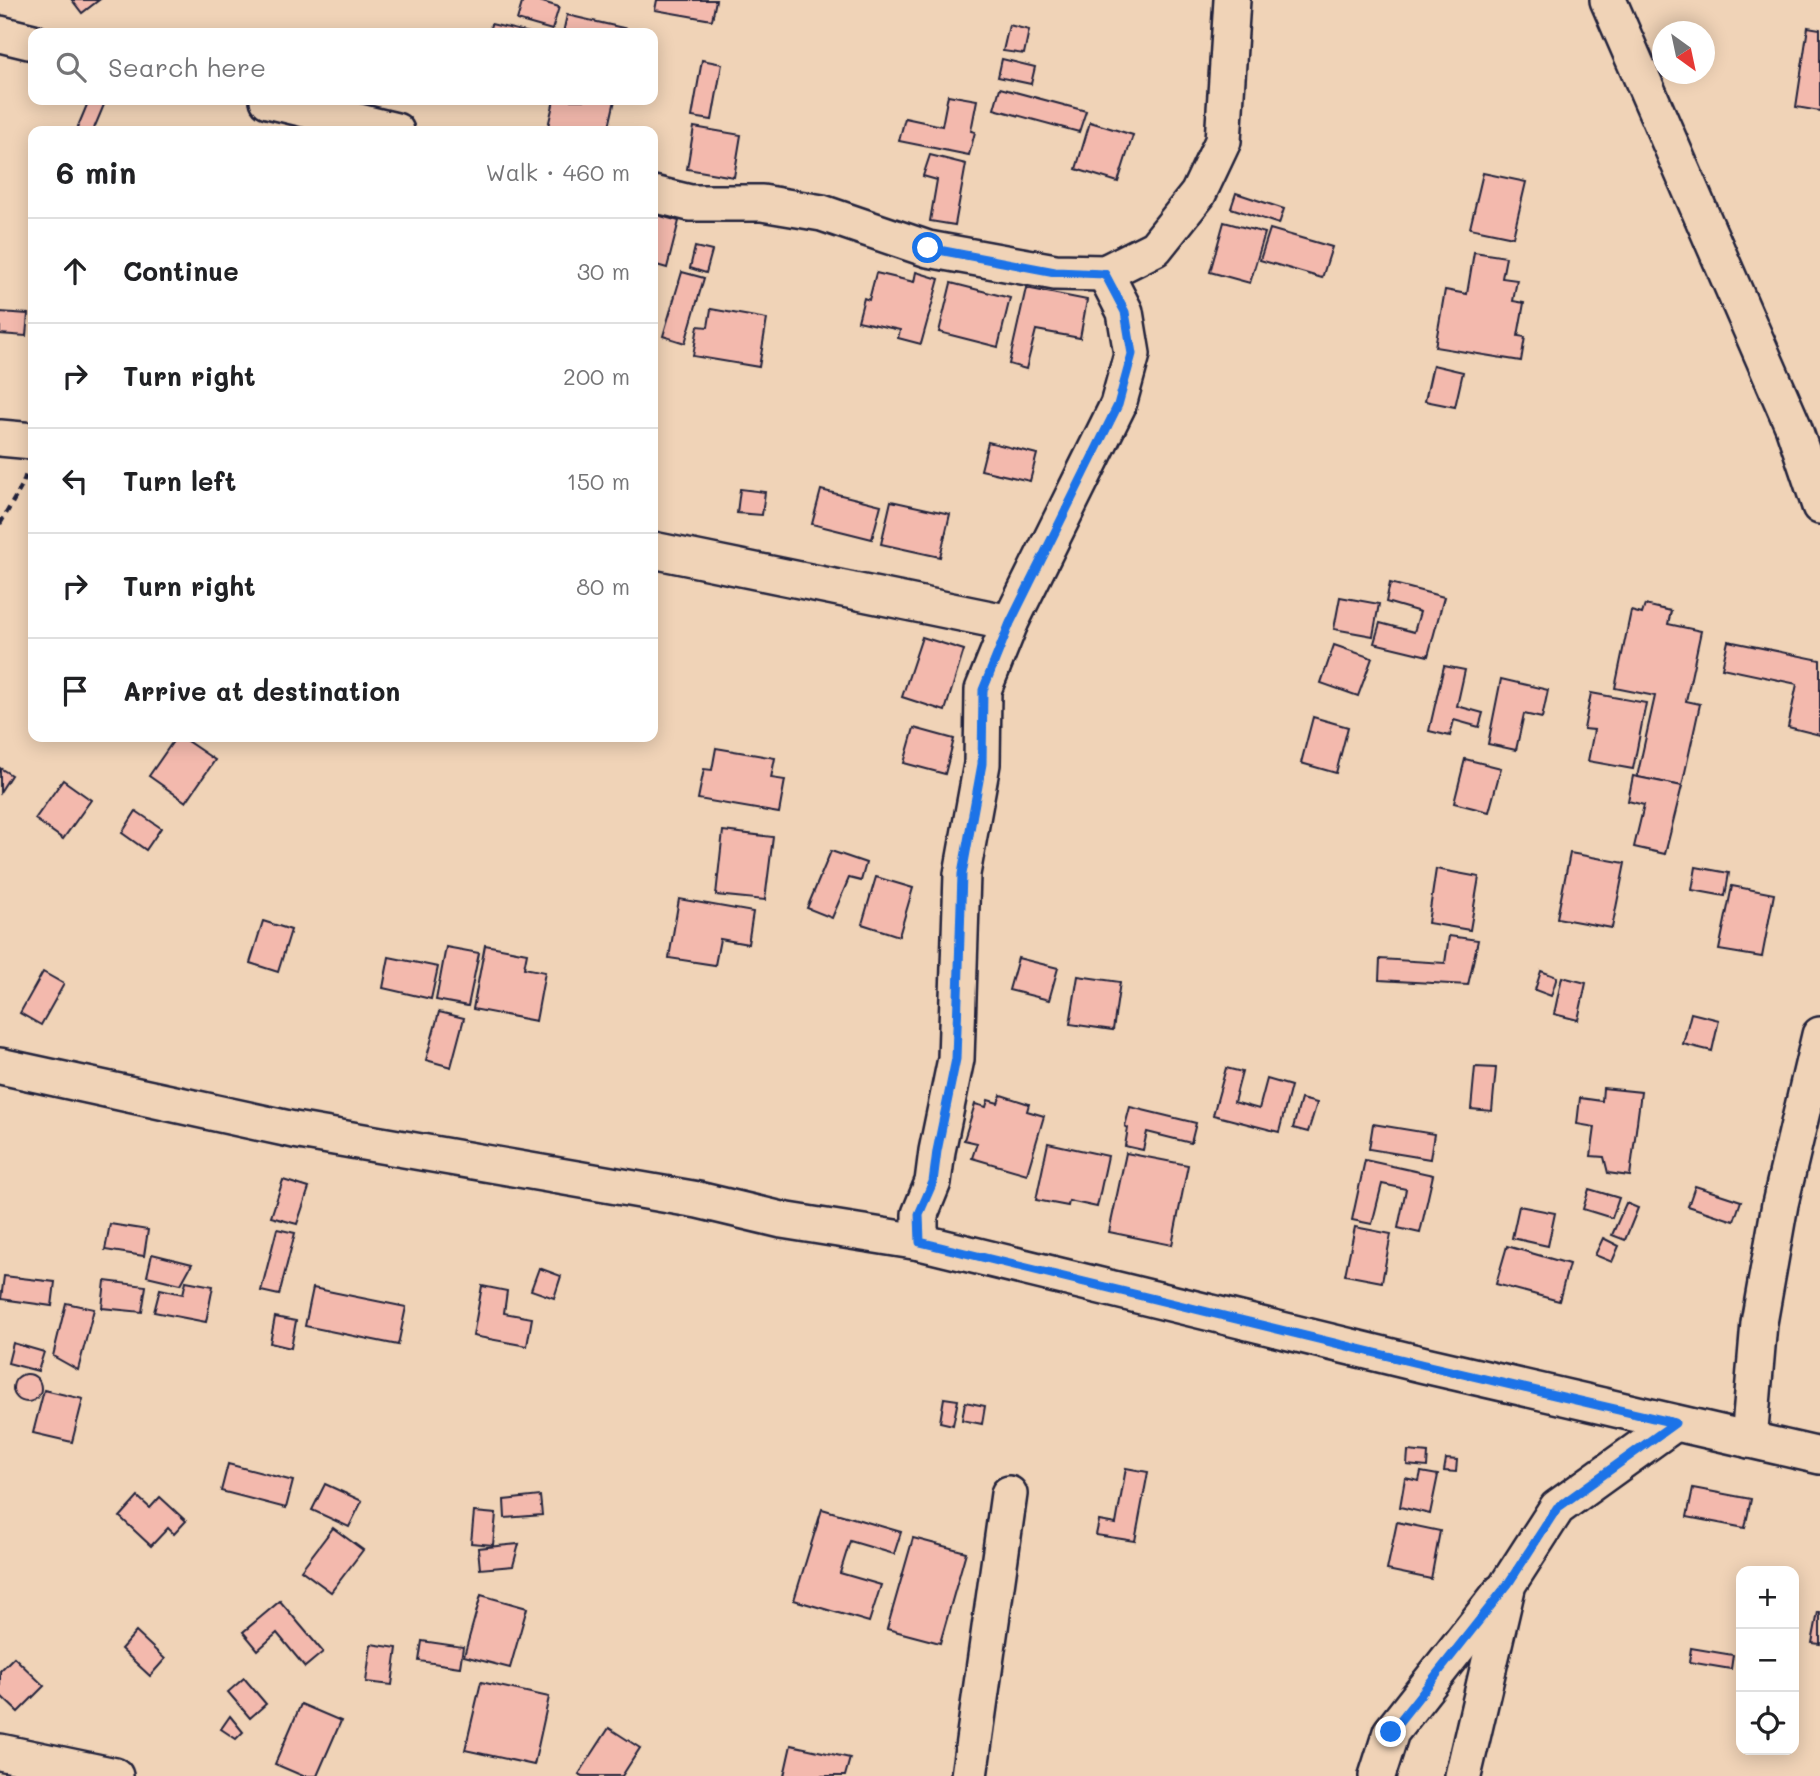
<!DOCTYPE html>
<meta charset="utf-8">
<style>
body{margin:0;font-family:Mali,sans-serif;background:#f6f6f6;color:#202124}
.controls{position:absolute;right:21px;bottom:21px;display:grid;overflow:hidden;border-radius:14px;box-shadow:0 4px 18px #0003}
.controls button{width:63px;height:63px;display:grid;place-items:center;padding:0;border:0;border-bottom:2px solid #e0e0e0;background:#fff;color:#202124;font:35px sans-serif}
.compass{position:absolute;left:1652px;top:21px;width:63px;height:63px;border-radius:50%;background:#fff;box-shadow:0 4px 18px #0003;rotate:147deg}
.stop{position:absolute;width:21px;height:21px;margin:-16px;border:5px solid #1a73e8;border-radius:50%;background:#fff}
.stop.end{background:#1a73e8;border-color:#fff;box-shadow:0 2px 7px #0008}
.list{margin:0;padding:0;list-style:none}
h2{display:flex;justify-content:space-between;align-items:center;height:91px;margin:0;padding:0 28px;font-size:30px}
h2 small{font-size:23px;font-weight:400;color:#757577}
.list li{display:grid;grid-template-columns:46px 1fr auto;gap:21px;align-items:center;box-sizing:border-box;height:105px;padding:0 28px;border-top:2px solid #e0e0e0}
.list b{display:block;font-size:26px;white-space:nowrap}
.list em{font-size:23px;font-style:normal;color:#757577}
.icon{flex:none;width:38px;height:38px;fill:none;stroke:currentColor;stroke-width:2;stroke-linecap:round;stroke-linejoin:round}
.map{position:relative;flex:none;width:1820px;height:1776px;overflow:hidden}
.search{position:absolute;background:#fff;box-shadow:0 4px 18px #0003;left:28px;top:28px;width:630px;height:77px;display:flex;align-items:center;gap:18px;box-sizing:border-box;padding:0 24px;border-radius:14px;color:#757577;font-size:26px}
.panel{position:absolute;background:#fff;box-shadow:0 4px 18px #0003;left:28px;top:126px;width:630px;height:616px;border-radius:14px}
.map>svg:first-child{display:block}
.building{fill:#f3b9ad;stroke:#22223b;stroke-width:2}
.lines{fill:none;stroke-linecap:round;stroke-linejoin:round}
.minor-casing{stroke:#22223b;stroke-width:40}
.path{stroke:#22223b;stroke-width:4.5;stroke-dasharray:7 5;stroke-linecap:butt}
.minor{stroke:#f0d3b7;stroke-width:35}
.route{stroke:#1a73e8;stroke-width:9}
</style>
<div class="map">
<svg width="1820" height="1776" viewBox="0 0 1820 1776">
<rect width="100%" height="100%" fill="#f0d3b7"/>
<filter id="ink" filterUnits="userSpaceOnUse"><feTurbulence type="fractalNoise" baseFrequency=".0143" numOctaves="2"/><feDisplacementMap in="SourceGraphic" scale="14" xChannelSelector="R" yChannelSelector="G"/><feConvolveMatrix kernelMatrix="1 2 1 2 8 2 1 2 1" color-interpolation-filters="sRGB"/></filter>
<g filter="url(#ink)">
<g class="building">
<path d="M72,0H99L82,13Z"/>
<path d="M523,0H536L559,7L552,30L517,20Z"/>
<path d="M657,0H716L712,20L655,10Z"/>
<path d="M567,15L632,30L631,33H563Z"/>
<path d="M491,24L530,33H489Z"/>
<path d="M1009,25L1029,30L1024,54L1003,51Z"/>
<path d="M1808,27L1820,29V111L1796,107Z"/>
<path d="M1002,59L1035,67L1031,84L998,77Z"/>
<path d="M702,60L722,64L712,120L692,117Z"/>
<path d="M1000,88L1086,111L1079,132L994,109Z"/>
<path d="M948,95L977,100L971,131L975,132L969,155L899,141L905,118L942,126Z"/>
<path d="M89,100H106L93,131H76Z"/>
<path d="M554,100H615L608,131H547Z"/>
<path d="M1090,122L1133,135L1118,182L1076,169Z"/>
<path d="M694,127L741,135L734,177L687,169Z"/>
<path d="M930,155L966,164L955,225L930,221L937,180L923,176Z"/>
<path d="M1483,173L1526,182L1513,237L1470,228Z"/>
<path d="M1236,193L1284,209L1279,224L1231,208Z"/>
<path d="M653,214L679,221L667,268L653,264Z"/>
<path d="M1224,222L1265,233L1250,283L1210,272Z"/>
<path d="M1270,229L1332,247L1322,278L1260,260Z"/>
<path d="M695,247L712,251L706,273L690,268Z"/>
<path d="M1474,252L1506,257L1502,278L1517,280L1513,301L1524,303L1518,336L1525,337L1521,361L1435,347L1445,290L1467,294Z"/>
<path d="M682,272L704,278L685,343L663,336Z"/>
<path d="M916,272L939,279L921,344L898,338L900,330L858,321L864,298L869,300L876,273L914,282Z"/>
<path d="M951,283L1010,298L998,347L939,332Z"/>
<path d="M1026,288L1087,300L1080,338L1036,330L1026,369L1009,364Z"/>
<path d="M711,309L767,319L759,367L693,356L698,326L708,327Z"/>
<path d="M0,312L28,314L26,336L0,334Z"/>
<path d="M1433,365L1463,372L1455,407L1425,401Z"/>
<path d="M988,442L1037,454L1030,481L981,470Z"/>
<path d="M740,489L765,492L762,515L737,513Z"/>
<path d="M821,490L881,505L872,539L812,524Z"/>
<path d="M891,501L950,514L940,557L881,544Z"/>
<path d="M1390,583L1444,597L1428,656L1374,643L1380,623L1414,632L1420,612L1386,602Z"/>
<path d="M1340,597L1379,604L1373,636L1334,629Z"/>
<path d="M1645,605L1671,611L1668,624L1701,631L1686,701L1700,704L1682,786L1637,777L1655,696L1615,688L1631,611L1642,614Z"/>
<path d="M922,637L964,650L945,711L902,697Z"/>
<path d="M1728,641L1820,660V735L1788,727L1797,684L1722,668Z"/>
<path d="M1334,645L1372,658L1358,696L1321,683Z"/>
<path d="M1444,666L1465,670L1457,706L1483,713L1479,727L1454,720L1450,736L1429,731Z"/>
<path d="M1501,679L1548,690L1542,718L1524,714L1516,750L1488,744Z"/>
<path d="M1591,693L1646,703L1633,769L1588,761L1594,730L1584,729Z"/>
<path d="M1313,717L1348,727L1336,773L1301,763Z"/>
<path d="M914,728L954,739L945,774L904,763Z"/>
<path d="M176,737H181L215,760L186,802L149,776Z"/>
<path d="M716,748L775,758L771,778L785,780L779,813L698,799L704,769L712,770Z"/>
<path d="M1465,759L1501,768L1489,812L1454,803Z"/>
<path d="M0,768L11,775L0,792Z"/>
<path d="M1633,776L1682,786L1665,854L1634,847L1644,805L1628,801Z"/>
<path d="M63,780L91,800L63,839L35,819Z"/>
<path d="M136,811L161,828L146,850L122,833Z"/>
<path d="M723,831L773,837L765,900L716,895Z"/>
<path d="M831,851L866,863L861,881L849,878L832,918L807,908Z"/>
<path d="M1570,853L1625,863L1612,928L1557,918Z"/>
<path d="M1696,867L1729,873L1725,896L1692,890Z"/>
<path d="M1436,869L1479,877L1470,930L1428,923Z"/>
<path d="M876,877L913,888L899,936L862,924Z"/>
<path d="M1732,886L1774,894L1762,957L1719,950Z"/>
<path d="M679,899L753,912L748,944L720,939L715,965L669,958Z"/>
<path d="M263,921L291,930L278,972L250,963Z"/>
<path d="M1449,936L1478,940L1468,985L1379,980L1380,959L1445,963Z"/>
<path d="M485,945L527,953L524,968L545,972L536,1021L473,1009Z"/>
<path d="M446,947L479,953L468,1006L436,1000Z"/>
<path d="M389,957L438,967L431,999L383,988Z"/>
<path d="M1018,958L1058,968L1049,1000L1009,990Z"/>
<path d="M1541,971L1557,977L1551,996L1535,990Z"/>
<path d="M43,972L64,984L41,1025L20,1013Z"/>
<path d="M1078,976L1120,982L1113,1030L1070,1024Z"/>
<path d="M1562,977L1586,983L1578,1020L1554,1014Z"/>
<path d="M439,1012L464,1018L451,1067L426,1060Z"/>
<path d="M1691,1013L1719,1020L1712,1051L1683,1044Z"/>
<path d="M1475,1067L1496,1068L1492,1111L1471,1109Z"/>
<path d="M1226,1068L1242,1072L1234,1102L1259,1109L1267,1079L1291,1086L1279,1132L1213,1115Z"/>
<path d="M1603,1088L1641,1092L1630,1176L1608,1173L1604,1157L1591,1156L1595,1127L1577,1124L1580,1098L1602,1101Z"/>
<path d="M1001,1095L1029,1104L1027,1111L1044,1116L1027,1174L972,1158L977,1143L964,1140L975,1104L986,1107L988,1100L998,1103Z"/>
<path d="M1301,1099L1317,1103L1308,1132L1293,1128Z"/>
<path d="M1130,1107L1196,1123L1191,1143L1147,1132L1143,1150L1125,1146L1128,1128L1125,1126Z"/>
<path d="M1373,1124L1434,1134L1430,1159L1369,1149Z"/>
<path d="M1048,1143L1108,1156L1097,1207L1069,1201L1068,1206L1036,1200Z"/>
<path d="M1126,1153L1188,1165L1172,1245L1109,1232Z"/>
<path d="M1365,1160L1433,1175L1420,1233L1398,1228L1406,1189L1382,1184L1372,1224L1352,1220Z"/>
<path d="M283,1180L309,1188L297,1224L271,1217Z"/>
<path d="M1695,1186L1741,1201L1734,1221L1688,1206Z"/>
<path d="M1589,1189L1619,1198L1612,1218L1583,1209Z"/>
<path d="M1626,1203L1638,1208L1625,1240L1612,1235Z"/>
<path d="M1519,1206L1555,1213L1548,1246L1512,1238Z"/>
<path d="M110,1224L148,1230L144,1256L105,1250Z"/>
<path d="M1355,1227L1391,1234L1382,1282L1345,1275Z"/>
<path d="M277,1229L295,1233L279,1295L261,1291Z"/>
<path d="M1603,1238L1619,1246L1612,1262L1595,1255Z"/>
<path d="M1507,1246L1569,1264L1559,1301L1496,1284Z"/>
<path d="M152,1254L192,1264L181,1284L147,1276Z"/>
<path d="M539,1268L561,1276L554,1298L531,1290Z"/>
<path d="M4,1276L55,1282L52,1306L1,1299Z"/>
<path d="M105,1281L146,1286L142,1312L102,1308Z"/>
<path d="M186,1281L213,1286L206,1322L154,1312L160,1289L183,1294Z"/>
<path d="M482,1286L507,1291L504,1313L532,1318L527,1346L473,1336Z"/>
<path d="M313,1288L406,1307L398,1345L305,1326Z"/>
<path d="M66,1303L94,1309L78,1370L53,1356Z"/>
<path d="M275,1317L296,1321L291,1348L270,1343Z"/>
<path d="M13,1343L44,1352L38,1371L8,1363Z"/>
<circle cx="27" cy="1388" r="14"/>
<path d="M44,1390L83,1399L72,1442L33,1433Z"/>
<path d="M944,1398L958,1400L953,1425L940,1422Z"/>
<path d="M965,1402L985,1406L982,1424L962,1420Z"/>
<path d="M1408,1451L1428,1453L1427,1467L1407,1465Z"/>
<path d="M1446,1459L1457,1460L1456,1472L1444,1471Z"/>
<path d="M228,1464L293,1481L286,1508L221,1491Z"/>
<path d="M1126,1468L1148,1472L1135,1541L1096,1535L1099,1521L1116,1524Z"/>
<path d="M1421,1472L1438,1475L1430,1514L1400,1507L1405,1478L1419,1481Z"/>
<path d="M325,1484L362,1501L349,1527L312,1510Z"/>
<path d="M1693,1488L1751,1499L1745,1528L1687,1517Z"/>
<path d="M540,1496L542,1515L505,1518L504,1500Z"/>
<path d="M138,1497L150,1508L160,1497L186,1521L174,1534L168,1528L151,1546L120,1517Z"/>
<path d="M822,1509L901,1532L894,1554L850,1541L840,1573L881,1585L869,1622L794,1600Z"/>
<path d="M474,1512L496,1514L493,1545L471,1543Z"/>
<path d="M1397,1522L1440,1531L1431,1579L1387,1570Z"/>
<path d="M333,1528L363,1550L331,1592L301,1570Z"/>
<path d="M913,1538L966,1552L940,1643L887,1629Z"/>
<path d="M519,1544L513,1566L480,1569L478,1548Z"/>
<path d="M481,1595L527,1608L510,1668L464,1656Z"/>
<path d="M280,1601L323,1652L305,1667L277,1633L258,1650L243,1632Z"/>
<path d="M1818,1612H1820V1644L1812,1643Z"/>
<path d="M136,1632L165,1659L150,1676L121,1649Z"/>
<path d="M422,1641L463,1647L460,1667L419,1661Z"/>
<path d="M371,1644L397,1648L392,1685L366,1682Z"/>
<path d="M1691,1648L1733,1655L1731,1669L1689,1662Z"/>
<path d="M14,1657L44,1686L18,1712L0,1695V1671Z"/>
<path d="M244,1678L266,1704L250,1718L228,1692Z"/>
<path d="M481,1682L549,1697L534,1765L465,1750Z"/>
<path d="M301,1704L341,1721L317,1776H303L275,1764Z"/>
<path d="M230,1716L243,1732L236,1739L221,1729Z"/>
<path d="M609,1728L640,1748L622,1776H583L579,1774Z"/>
<path d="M791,1745L850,1758L845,1776H784Z"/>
</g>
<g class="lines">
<defs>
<g id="minor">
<path d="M1608,0L1793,426L1820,506"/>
<path d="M0,34L33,42"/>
<path d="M268,100L396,131"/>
<path d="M653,194L690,203H762L822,213L928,249L1055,272L1105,273L1155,248L1198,194L1223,141L1232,0"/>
<path d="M0,438L33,441"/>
<path d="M653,550L1010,623"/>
<path d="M0,1066L294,1130L698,1200L782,1220L920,1242L1425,1365L1820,1456"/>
<path d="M920,1242V1214L933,1182L937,1151L956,1059L962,874L982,764L983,690L1010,623L1118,405L1132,354L1125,312L1105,273"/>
<path d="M1749,1440L1759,1323L1780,1204L1820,1035"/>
<path d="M0,1752L115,1776"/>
<path d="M969,1776L1009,1494"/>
<path d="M1377,1776L1391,1732L1501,1592"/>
<path d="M1463,1776L1508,1584L1557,1508L1675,1423"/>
</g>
</defs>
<use href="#minor" class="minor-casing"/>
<path class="path" d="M0,524L23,484L26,474"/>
<use href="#minor" class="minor"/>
</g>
</g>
<g class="lines" filter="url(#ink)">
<path class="route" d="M928,248L1055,272L1105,274L1125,312L1132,354L1118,405L1010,623L983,690L982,764L962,874L956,1059L937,1151L933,1182L919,1214L920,1242L1425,1365L1675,1423L1557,1508L1508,1584L1391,1732"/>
</g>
</svg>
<div class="controls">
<button>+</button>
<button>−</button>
<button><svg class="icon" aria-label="locate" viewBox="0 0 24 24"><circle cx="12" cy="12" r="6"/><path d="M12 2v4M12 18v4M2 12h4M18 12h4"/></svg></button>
</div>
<svg class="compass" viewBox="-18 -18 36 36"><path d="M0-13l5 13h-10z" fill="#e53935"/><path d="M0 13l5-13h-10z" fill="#757577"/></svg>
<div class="stop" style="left:928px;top:248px"></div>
<div class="stop end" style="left:1391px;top:1732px"></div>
<div class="search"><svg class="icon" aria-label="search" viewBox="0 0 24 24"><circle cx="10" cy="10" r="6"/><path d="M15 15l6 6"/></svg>Search here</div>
<section class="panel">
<h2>6 min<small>Walk · 460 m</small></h2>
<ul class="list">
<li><svg class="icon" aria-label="ahead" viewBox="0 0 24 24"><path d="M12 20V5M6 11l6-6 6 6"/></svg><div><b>Continue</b></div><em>30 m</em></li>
<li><svg class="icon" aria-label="right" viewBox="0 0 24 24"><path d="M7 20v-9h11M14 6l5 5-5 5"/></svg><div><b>Turn right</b></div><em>200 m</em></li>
<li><svg class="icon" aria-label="left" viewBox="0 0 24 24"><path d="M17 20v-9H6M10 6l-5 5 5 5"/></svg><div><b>Turn left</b></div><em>150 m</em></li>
<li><svg class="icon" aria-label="right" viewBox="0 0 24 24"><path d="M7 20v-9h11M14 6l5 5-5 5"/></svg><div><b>Turn right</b></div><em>80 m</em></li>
<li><svg class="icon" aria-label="arrive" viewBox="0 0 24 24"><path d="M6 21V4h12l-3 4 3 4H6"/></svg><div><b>Arrive at destination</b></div></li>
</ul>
</section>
</div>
